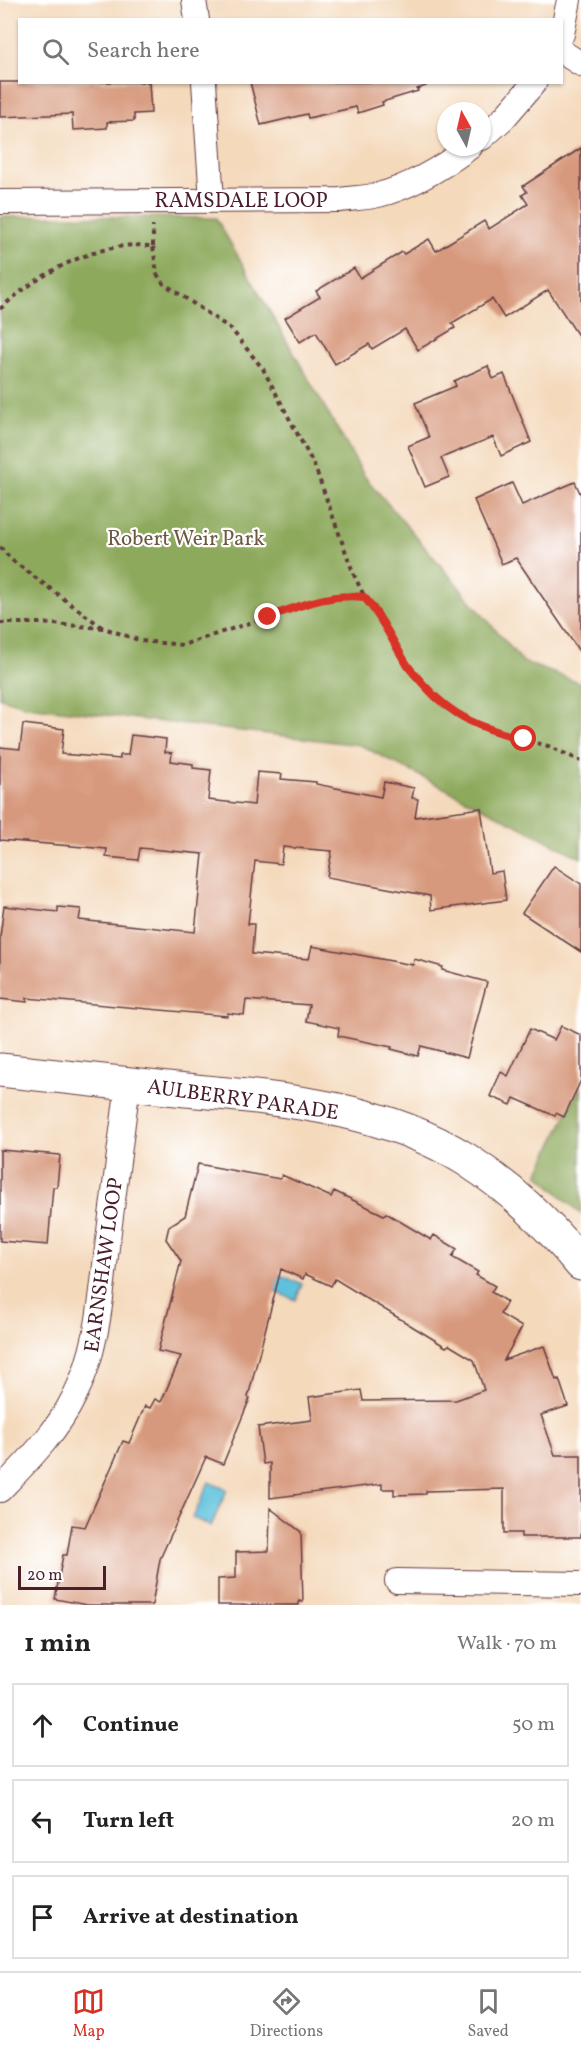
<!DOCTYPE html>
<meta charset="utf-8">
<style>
body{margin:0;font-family:Vollkorn,serif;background:#f2f2f2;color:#222}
.compass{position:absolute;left:437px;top:102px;width:54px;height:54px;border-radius:50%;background:#fff;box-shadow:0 2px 4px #0004;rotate:352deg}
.scale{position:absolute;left:18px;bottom:15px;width:88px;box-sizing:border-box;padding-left:6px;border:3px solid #4a1f2b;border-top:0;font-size:16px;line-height:21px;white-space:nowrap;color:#4a1f2b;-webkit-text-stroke:4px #fff;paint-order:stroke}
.stop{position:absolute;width:18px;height:18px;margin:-14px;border:4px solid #d93025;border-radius:50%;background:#fff}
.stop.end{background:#d93025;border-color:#fff;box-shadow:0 2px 6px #0008}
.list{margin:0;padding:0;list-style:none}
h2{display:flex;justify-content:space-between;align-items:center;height:78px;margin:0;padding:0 24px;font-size:26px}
h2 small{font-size:20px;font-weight:400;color:#767676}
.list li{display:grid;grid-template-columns:39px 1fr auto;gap:18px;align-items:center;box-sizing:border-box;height:84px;margin:0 12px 12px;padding:0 12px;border:2px solid #e0e0e0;border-radius:0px}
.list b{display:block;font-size:22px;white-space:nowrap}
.list em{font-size:20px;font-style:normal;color:#767676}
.icon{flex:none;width:33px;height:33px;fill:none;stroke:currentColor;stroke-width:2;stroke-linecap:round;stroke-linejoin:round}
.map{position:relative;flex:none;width:581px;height:1605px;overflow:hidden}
.search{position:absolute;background:#fff;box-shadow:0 2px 4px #0004;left:18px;right:18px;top:18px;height:66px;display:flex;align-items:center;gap:15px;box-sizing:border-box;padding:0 21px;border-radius:0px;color:#767676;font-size:22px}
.sheet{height:366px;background:#fff}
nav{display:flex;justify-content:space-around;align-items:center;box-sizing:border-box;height:84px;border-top:2px solid #e0e0e0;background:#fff;font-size:16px;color:#767676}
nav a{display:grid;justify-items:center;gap:3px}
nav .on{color:#d93025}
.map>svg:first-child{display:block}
.forest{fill:#8da95b;stroke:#6c6443;stroke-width:1.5}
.water{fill:#5fc2dd;stroke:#547084;stroke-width:1.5}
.building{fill:#d7997d}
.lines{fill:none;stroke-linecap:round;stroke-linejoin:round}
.street-casing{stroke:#643b41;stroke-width:26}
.secondary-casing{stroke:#643b41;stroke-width:35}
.path{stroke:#643b41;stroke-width:4;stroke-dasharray:4.5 4.5;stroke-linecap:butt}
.street{stroke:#fff;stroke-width:24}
.secondary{stroke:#fff;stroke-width:33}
.route{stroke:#d93025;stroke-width:8}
.labels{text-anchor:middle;stroke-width:4.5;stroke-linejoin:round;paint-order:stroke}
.street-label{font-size:21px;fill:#4a1f2b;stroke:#fff}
.park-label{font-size:21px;fill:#6e5840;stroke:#fff}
</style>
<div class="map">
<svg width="581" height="1605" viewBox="0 0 581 1605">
<rect width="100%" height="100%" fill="#fff"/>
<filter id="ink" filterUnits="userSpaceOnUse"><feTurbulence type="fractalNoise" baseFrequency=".0167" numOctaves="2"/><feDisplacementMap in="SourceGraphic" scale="12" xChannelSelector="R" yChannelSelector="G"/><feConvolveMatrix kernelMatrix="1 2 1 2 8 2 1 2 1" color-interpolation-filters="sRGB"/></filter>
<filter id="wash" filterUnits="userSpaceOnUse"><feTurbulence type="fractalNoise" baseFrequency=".008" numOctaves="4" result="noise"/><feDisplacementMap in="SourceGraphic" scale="24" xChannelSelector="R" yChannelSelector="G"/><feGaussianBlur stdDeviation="1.35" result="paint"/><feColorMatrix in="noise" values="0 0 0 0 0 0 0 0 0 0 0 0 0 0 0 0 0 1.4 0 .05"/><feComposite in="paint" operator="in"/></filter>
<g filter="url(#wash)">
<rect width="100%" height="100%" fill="#f4d9bb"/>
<g class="forest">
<path d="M56,216L216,218L365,477L523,662L581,683V858L360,745L27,706L0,698V217Z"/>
<path d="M581,1085V1214L538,1174Z"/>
</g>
<g class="water">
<path d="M273,1272L302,1284L296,1300L266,1288Z"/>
<path d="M209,1482L227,1490L211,1526L193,1518Z"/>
</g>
<g id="blocks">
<g class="building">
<path d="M0,82H149L151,113L134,114V121L107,122V128L73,130L72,114L0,117Z"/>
<path d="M250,82H426V86L417,89L418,91L382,102L383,105L358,113L356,107L308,118L307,114L261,125Z"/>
<path d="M581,148V340L548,290L504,318L492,299L452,323L455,328L418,350L405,329L372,349L369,344L335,364L316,332L300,342L285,318L320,297L316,291L354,268L360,278L402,252L404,254L429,239L436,251L484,221L489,229L528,204L522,195L527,192L523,186Z"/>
<path d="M488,366L493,379L504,374L531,442L501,456L493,437L441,458L449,477L425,487L408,446L429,437L415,403L456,386L454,381Z"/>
<path d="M575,482L581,495V654L516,558L502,564L474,500L512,483L522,505Z"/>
<path d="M23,724L64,729L61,754L120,759V755H128L131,735L166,739L165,752L172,753L171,761L193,764V768L211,770L208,800L254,805L257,772L282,774L281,779L316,782V784L381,797L384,782L414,788L412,798L418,799L415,817L481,808L490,873L502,871L506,900L431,910L430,896L327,877L332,851L283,847L281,864L255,861L248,924H254L252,954L309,959L312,946L413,965L414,959L443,967L442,970L487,982L467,1058L421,1046L418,1056L391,1049L392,1047L338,1036L339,1028L306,1021L309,1005L246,1000L244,1015L228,1013L227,1016L27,998V1002L0,999V937L4,906L58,912V907L81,909L79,920L195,932L203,854L140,848L138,860L106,857L107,849L0,840V747L20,749Z"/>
<path d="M554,866L581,884V952L522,913Z"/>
<path d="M561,1026L581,1035V1080L564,1117L556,1113L555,1116L514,1098L511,1105L490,1096L501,1072L508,1076L530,1029L554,1040Z"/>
<path d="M0,1150L60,1155L57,1187H53L48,1245L0,1241Z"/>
<path d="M198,1164L280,1179L282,1175L331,1197L334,1191L384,1215L386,1213L431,1240L434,1235L457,1249L452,1257L478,1272L476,1275L495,1286L491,1292L507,1302L500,1314L522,1327L504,1360L544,1346L556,1380L559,1379L568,1406L541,1415L555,1455H581V1537H521V1533H504V1489L426,1491V1494L394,1495V1489H382V1484L270,1498V1463L263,1464L258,1427L312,1420L309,1397L361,1390L363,1401L456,1400L484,1390L474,1360L449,1345L446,1347L335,1279L331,1286L305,1274L303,1279L281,1269L248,1397L250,1398L223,1464L206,1457L160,1559L152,1605H87L55,1599L63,1555H67L72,1525L85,1527L123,1441L129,1443L145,1406L150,1408L155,1399L161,1402L181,1356L158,1351L181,1261L166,1239L169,1226L185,1216Z"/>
<path d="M270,1508L301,1532L303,1602L299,1601V1605H218V1579L236,1578V1552L269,1551Z"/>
</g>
</g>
</g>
<g filter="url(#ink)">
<use href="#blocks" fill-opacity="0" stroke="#643b41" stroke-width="1.5"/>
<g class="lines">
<defs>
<g id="street">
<path d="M194,0L197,20"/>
<path d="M562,34L569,0"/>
<path d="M562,52L581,64"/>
<path d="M204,82L212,200"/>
<path d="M482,138L504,118L535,82"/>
<path d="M0,202L340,200C352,198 366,198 378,195C411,187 443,167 470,147"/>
<path d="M0,1490C27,1462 57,1432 74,1397C98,1351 101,1298 107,1247C114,1192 121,1138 128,1084"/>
<path d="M397,1581L581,1584"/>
</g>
<path id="secondary" d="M0,1070C62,1077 124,1083 186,1090C282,1099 383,1107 467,1160C513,1190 546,1222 581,1264"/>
</defs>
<use href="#street" class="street-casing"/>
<use href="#secondary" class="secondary-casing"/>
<g class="path">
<path d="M153,246V226"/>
<path d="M0,309C34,278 78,252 124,246C134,244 144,246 153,246L157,274L163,283L231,329L263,369L315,467L354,575L364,596"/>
<path d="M0,547L13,561L103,628"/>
<path d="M0,623H40L104,628L141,641L183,645L328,597L346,595L364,596L378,613L408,667L445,706L466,720L495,732L548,746L581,761"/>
</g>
<use href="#street" class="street"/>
<use href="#secondary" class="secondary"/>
</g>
</g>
<g class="lines" filter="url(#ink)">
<path class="route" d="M268,617C301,606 328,593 364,597C382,617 392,641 406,663C411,671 418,678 424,685C453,718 483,729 524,739"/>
</g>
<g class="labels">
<g class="street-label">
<text x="241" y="207">RAMSDALE LOOP</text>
<text transform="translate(243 1099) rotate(8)" y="7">AULBERRY PARADE</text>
<text transform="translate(103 1265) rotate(-82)" y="7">EARNSHAW LOOP</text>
</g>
<g class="park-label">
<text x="186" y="545">Robert Weir Park</text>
</g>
</g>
</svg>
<svg class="compass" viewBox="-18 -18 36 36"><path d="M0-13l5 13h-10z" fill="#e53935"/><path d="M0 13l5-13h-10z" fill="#767676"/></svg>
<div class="scale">20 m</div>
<div class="stop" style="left:524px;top:739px"></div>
<div class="stop end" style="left:268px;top:617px"></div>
<div class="search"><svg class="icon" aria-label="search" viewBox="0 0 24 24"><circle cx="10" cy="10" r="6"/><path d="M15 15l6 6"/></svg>Search here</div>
</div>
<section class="sheet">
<h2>1 min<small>Walk · 70 m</small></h2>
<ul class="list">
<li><svg class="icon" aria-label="ahead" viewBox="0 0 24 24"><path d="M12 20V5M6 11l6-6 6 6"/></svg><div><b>Continue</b></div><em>50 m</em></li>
<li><svg class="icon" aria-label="left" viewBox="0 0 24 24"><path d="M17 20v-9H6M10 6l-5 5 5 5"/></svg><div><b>Turn left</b></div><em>20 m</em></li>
<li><svg class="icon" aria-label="arrive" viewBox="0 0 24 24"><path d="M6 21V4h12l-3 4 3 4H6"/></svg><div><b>Arrive at destination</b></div></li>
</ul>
</section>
<nav>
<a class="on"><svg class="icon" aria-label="map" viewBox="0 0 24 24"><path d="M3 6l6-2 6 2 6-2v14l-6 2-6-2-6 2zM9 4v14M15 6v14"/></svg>Map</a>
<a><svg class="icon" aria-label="directions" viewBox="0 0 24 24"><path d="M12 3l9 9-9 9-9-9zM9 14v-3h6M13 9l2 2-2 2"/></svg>Directions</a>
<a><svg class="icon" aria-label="saved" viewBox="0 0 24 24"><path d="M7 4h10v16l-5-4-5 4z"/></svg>Saved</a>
</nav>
